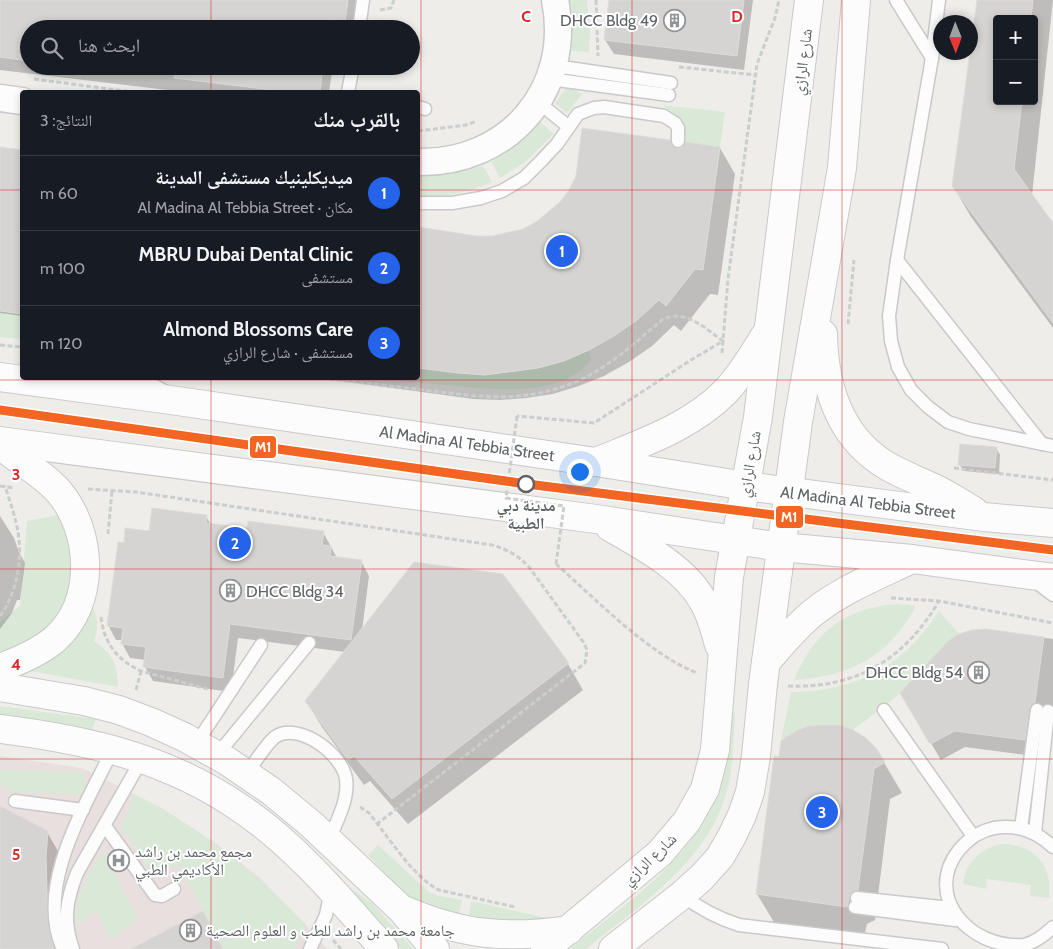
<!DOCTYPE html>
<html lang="ar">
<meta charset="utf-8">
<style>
body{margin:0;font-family:Cabin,"Noto Naskh Arabic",sans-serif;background:#20242c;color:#f1f3f6;direction:rtl}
.controls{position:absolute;right:15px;top:15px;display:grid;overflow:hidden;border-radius:5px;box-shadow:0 2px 8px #0003}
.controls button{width:45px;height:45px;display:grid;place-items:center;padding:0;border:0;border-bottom:1px solid #363941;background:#171b24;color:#f1f3f6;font:25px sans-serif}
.compass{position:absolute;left:933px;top:15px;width:45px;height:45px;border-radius:50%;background:#171b24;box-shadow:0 2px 8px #0003;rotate:179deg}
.you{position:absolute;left:579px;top:471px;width:18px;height:18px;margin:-12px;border:4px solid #fff;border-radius:50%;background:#1a73e8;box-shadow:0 0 0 8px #1a73e833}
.badge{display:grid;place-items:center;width:32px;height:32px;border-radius:50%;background:#2563eb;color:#fff;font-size:16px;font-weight:700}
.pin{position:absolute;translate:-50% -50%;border:2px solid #fff;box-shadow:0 1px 5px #0006}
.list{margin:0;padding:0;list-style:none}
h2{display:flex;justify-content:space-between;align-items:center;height:65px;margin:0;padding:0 20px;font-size:21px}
h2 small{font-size:16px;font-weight:400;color:#9ea1a6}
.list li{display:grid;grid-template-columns:32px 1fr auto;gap:15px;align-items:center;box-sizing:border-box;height:75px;padding:0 20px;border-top:1px solid #363941}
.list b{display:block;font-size:19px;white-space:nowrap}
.list p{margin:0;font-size:16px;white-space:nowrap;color:#9ea1a6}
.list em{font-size:16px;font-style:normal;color:#9ea1a6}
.icon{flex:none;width:28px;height:28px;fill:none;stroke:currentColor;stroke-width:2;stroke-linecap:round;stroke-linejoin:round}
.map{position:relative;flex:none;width:1053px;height:949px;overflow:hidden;direction:ltr}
.search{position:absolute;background:#171b24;box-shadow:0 2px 8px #0003;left:20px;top:20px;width:400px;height:55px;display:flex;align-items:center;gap:12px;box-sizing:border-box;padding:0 18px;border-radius:28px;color:#9ea1a6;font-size:19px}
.panel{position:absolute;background:#171b24;box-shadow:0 2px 8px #0003;left:20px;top:90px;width:400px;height:290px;border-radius:5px;direction:rtl}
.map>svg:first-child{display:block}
.medical{fill:#e9dfde}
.green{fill:#dae9d7}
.shadow{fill:#0003;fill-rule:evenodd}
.building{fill:#d5d4d3;stroke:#dedcd9}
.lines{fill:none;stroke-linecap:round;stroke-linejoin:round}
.service-casing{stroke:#c9c9c9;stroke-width:15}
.minor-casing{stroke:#c9c9c9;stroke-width:29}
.tertiary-casing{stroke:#c9c9c9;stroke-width:30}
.path{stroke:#cacecc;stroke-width:3;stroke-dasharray:5 2.5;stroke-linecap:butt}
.service{stroke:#fcfcfc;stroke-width:12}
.minor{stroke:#fcfcfc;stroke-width:26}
.tertiary{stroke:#fcfcfc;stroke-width:28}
.path-bridge{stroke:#cacecc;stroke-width:3;stroke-dasharray:5 2.5;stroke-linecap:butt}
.metro-1-casing{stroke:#fff;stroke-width:12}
.metro-1{stroke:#f26522;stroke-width:9}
.grid{fill:none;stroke:#d62828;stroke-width:1;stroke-opacity:0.55}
.stop-dot{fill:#fff;stroke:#5f6367;stroke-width:2.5}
.labels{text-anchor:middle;stroke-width:4;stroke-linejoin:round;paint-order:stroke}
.poi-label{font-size:16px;fill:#5f6367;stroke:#fff;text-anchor:start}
.street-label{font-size:16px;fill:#5f6367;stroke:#fff}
.stop-label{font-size:16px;font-weight:bold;fill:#5f6367;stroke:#fff}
.grid-label{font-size:16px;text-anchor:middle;font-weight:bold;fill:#d62828;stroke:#fff;stroke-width:4;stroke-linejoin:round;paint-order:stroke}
.line-badge{stroke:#fff;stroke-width:2}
.badge-label{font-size:14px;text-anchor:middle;font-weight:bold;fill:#fff}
</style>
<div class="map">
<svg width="1053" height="949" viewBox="0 0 1053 949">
<rect width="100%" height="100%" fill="#eeedea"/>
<path class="medical" d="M0,756L82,768L160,807L214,842L260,878L306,925L327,949H0Z"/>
<g class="green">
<path d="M569,0H587L590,29L589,52L572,51V13Z"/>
<path d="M568,86L582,94L567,113L555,103Z"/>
<path d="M662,105L725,112L720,147L685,142C684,120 680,117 662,105Z"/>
<path d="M539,121L554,134L524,163L500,178L491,162L513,147Z"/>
<path d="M483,166L492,182C467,193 444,197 418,197V174L443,175Z"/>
<path d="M0,311L22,314V339L0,337Z"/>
<path d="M589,350L591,360C560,400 490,389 446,385C420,383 395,380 369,378H418V368C485,377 525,377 589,350Z"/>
<path d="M63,514L71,531L72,588L52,630L0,660V622L20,606L27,521Z"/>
<path d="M91,603C98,617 99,627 94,641C111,652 119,666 118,687L20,669Z"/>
<path d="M899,604L916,606C889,656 850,677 794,680C814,631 847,607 899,604Z"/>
<path d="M939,611L959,634C934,649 921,675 899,694C885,707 868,718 853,730C825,721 805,724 781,741L791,692C858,691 902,667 939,611Z"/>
<path d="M0,706L96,719L92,729L0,717Z"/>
<path d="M726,712L735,713C733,743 734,774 723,803C702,865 635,909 586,949H570C624,904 697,859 718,788C721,780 721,770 721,762C723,745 724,729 726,712Z"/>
<path d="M0,770L84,772V794L8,792L0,783Z"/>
<path d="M134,794C201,829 254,870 306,925L294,949H223L178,864L154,877L121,827Z"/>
<path d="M1000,844C1034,844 1053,864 1049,898L1030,896L1031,885L987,879L986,889L963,884C966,862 979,850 1000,844Z"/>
<path d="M378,845L429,892L438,896L462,900L458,921L410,899L368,855Z"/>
<path d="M103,852L138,919L111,940L96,910L77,926C75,895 86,877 103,852Z"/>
<path d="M353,890L373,904L413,949H401L366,909Z"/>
<path d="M471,901L552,919L468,925Z"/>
</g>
<g class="shadow">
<path d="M0,0H357L354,29H29V66H333L329,92H184L0,70Z"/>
<path d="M610,0H753L744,70L614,54L605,40Z"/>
<path d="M978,0H1053L1032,195L1053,225V328L971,217L953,186ZM997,19H1034V101H997Z"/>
<path d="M669,141L673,148L677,150L720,148L735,174L718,295L710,294L681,331L674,325L652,346L629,362L604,376L579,386L553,394L527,398L500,400L473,399L319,378H418V229L477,237L508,235L523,230Z"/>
<path d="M0,148L22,151V316L0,313Z"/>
<path d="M996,448L1000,455L999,474L964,471L959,464Z"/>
<path d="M0,516L14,538L19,552L25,563L20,600H17L12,613L0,629Z"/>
<path d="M206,516L211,525L248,530L323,532L337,558L361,561L369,576L362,631L568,664L583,690L408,824L370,781L364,785L322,727L306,701L345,652L238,638L231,692L153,681L145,667L146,660L130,658L122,643V640H116L108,625L125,544L150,532Z"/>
<path d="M986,630L1053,639V721L1034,756L965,747L941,760L902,694Z"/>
<path d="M876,749L902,793L890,799L875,920L867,924L864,936L775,924L757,894Z"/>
<path d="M0,807L47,832L59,853L60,949H0Z"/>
</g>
<g class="building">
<path d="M0,0H348L345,22L329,20L328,29H29V61L0,57Z"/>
<path d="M609,0H744L737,56L604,40Z"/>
<path d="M977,0H1033L1031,19H997V101H1022L1014,169L1053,223V323L952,186Z"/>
<path d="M175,66H323L320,92H289L174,78Z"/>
<path d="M582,128L670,140L671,145L678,149L682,148L686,142L720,147L703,270L695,269L666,306L659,300L637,320L614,336L589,350L564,361L538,368L485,375L458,373L418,368V227L477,236H492L523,229L536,222L560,202L569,190L576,176Z"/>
<path d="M0,147L22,150V314L0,311Z"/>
<path d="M960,444L997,447L995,468L958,465Z"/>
<path d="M152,508L207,515L206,523L247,528L248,521L324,531L322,545L331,546L330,556L362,560L351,640L230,624L223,678L143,667L146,647L121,644L123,628L107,626L118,542L124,543L125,528L149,531Z"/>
<path d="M414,562L503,574L569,663L392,799L354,756L348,760L305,701Z"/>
<path d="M986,629L1044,637L1035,702L1031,705L1029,708L1025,740L955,731L930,744L900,693L948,641L959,634L972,630Z"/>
<path d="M823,725H838L853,730L866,738L876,748L885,762L874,769L858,890L850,894L847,907L756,894L774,756L779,757L781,741L794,732L808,726Z"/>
<path d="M0,806L48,831L46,856L48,925L55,949H0Z"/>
<path d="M203,911L223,949H131Z"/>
</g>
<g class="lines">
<defs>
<g id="service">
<path d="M896,0L932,58"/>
<path d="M939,0L932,58L897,260L889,316L891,341L898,367L911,390L928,407L948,422L969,429L1053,446"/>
<path d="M359,29L363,0"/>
<path d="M555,66L671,83"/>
<path d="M550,79L669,95"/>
<path d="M348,92L353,66"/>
<path d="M538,102L569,127"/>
<path d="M418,107L425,109"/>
<path d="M418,203H452L481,198L502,191L524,178L541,161L557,144L578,114L594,108L604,107L664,116L675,123L678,128V141"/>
<path d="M897,260L1042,444"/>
<path d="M1036,582L1053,595"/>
<path d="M884,710L973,836"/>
<path d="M196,744L261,645"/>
<path d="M217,755L309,643"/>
<path d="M247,773C253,765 267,743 275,737C299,721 343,755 346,779C349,800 336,823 328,842"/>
<path d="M15,801L83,810"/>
<path d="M105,826L155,895L162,896L174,889"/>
<path d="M1021,828L1037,710"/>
<path d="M1035,833L1048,711"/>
<path d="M1053,847C1036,831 1017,824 994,828C980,831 968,839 959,850C923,895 968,949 1024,945C1036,942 1044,935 1053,927"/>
<path d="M682,895C700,909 717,918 739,925L942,949"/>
<path d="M857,898L950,908"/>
<path d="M855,907L955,920"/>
<path d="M63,949C34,886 86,805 113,749"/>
<path d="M73,949C63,921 66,901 77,873L142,759"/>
<path d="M310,949L326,915L331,890"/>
</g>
<g id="minor">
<path d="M0,98L22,101"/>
<path d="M418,162C508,164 573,90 555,0"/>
<path d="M131,378L144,388L164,399"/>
</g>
<g id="tertiary">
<path d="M823,334C824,388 840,439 889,467C905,476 922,482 938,490C950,496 962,504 974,511"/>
<path d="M0,377L164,399L596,462L746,486L984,517L1053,523"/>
<path d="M0,441L596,519L781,547L912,559L1053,578"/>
<path d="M0,445C19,461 44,474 60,493C93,534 96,603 54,640C38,653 19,661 0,668"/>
<path d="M596,462C642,443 691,427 726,391C742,374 754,353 766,334"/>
<path d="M610,527C643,546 685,568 703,601C711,614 715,630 719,645"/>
<path d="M766,662C782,644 796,626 814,612C843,589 879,575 912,559"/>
<path d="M0,687L84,701L119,710L151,722L184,737L227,761L271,791L311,824L401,909L435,949"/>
<path d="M0,729C88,740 169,758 243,810C297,847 341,900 384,949"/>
<path d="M404,910C462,935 506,939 569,930"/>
<path d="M545,949L660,853L687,821L705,789L715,750L729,577L758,417L809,0"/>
<path d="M613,949L682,895L702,877L720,857L732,836L742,815L750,792L756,756L763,684L798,422L842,168L856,0"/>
</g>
</defs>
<use href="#service" class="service-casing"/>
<use href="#minor" class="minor-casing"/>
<use href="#tertiary" class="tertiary-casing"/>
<g class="path">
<path d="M596,0L598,56"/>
<path d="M380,10L391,8L394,0"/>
<path d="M679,67L756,75"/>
<path d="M34,79L132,92"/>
<path d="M418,131L466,125L477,121"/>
<path d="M848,324L854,260"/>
<path d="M0,345L22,347"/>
<path d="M722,353L728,279L757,64L775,18L779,0"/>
<path d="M322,378C356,382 390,386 424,390C482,397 528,405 584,378C614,363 638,340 663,319C687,309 704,328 723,341L691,360L594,423L517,416"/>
<path d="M954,468L1053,480"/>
<path d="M0,486L14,488"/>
<path d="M88,489L136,492L492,545C508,550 518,555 529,567L584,643L587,650L585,663L377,824"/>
<path d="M108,534L112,490"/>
<path d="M556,564C597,600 647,653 697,673"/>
<path d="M891,598L939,601L1053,623"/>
<path d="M0,616C9,604 13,592 17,577C24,541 16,520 5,486"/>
<path d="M101,617C104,643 117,660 141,671L211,690"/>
<path d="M788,686C856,689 905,659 939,601"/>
<path d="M136,690L141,671"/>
<path d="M360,807L369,813C387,835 414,878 439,890L515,907"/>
<path d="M333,940L341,949"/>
</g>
<use href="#service" class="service"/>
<use href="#minor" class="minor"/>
<use href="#tertiary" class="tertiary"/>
<path class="path-bridge" d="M517,416L506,498L564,506L556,564"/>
<defs>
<path id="metro-1" d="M0,410L527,484L1053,550"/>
</defs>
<use href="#metro-1" class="metro-1-casing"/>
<use href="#metro-1" class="metro-1"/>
</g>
<path class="grid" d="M211,0V29M421,0V949M632,0V949M842,0V949M211,66V92M0,190H22M418,190H1053M211,378V949M0,380H1053M0,569H1053M0,759H1053"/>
<defs>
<symbol id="building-ring" viewBox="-11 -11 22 22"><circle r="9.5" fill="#fff" stroke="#919395" stroke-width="1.5"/><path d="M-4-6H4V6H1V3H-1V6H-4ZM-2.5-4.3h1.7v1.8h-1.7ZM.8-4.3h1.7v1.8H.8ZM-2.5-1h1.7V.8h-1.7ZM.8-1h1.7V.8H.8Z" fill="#919395"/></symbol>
<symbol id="hospital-ring" viewBox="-11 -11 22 22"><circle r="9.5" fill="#fff" stroke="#919395" stroke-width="1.5"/><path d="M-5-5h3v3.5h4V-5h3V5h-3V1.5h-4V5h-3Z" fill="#919395"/></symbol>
</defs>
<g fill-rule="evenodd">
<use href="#building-ring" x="662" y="8" width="25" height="25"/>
<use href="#building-ring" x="218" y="578" width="25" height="25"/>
<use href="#building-ring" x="966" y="660" width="25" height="25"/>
<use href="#hospital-ring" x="106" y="848" width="25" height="25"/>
<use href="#building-ring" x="178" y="918" width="25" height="25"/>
</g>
<circle class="stop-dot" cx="526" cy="484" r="8"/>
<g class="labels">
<g class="poi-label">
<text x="658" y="26" text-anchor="end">DHCC Bldg 49</text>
<text x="246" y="597">DHCC Bldg 34</text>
<text x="963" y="678" text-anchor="end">DHCC Bldg 54</text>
<text x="135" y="857">مجمع محمد بن راشد<tspan x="135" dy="18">الأكاديمي الطبي</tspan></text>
<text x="206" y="936">جامعة محمد بن راشد للطب و العلوم الصحية</text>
</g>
<g class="street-label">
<text transform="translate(802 62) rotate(-83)" y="6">شارع الرازي</text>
<text transform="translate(467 443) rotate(8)" y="6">Al Madina Al Tebbia Street</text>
<text transform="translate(749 464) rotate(-80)" y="6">شارع الرازي</text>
<text transform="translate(868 502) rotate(7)" y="6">Al Madina Al Tebbia Street</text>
<text transform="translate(649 859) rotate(-44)" y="6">شارع الرازي</text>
</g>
<g class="stop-label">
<text x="526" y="511">مدينة دبي<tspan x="526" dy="18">الطبية</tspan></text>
</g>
</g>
<g class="grid-label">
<text x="526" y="22">C</text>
<text x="737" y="22">D</text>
<text x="16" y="480">3</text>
<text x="16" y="670">4</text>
<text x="16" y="860">5</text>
</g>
<g class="line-badge">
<rect x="249" y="435" width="28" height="24" rx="5" fill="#f26522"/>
<rect x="775" y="505" width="29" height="24" rx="5" fill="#f26522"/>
</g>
<g class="badge-label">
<text x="263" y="452">M1</text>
<text x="789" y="522">M1</text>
</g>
</svg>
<div class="controls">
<button>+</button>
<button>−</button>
</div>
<svg class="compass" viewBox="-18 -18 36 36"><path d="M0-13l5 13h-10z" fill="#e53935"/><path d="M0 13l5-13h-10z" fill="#9ea1a6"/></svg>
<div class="you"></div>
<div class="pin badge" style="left:562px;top:251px">1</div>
<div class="pin badge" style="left:235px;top:543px">2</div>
<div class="pin badge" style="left:822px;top:812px">3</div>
<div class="search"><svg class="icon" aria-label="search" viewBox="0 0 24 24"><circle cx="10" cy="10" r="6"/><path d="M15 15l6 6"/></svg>ابحث هنا</div>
<section class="panel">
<h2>بالقرب منك<small>النتائج: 3</small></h2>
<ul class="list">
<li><span class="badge">1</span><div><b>ميديكلينيك مستشفى المدينة</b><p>مكان · Al Madina Al Tebbia Street</p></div><em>60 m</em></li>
<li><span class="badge">2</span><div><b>MBRU Dubai Dental Clinic</b><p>مستشفى</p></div><em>100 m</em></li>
<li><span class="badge">3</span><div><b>Almond Blossoms Care</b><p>مستشفى · شارع الرازي</p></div><em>120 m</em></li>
</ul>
</section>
</div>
